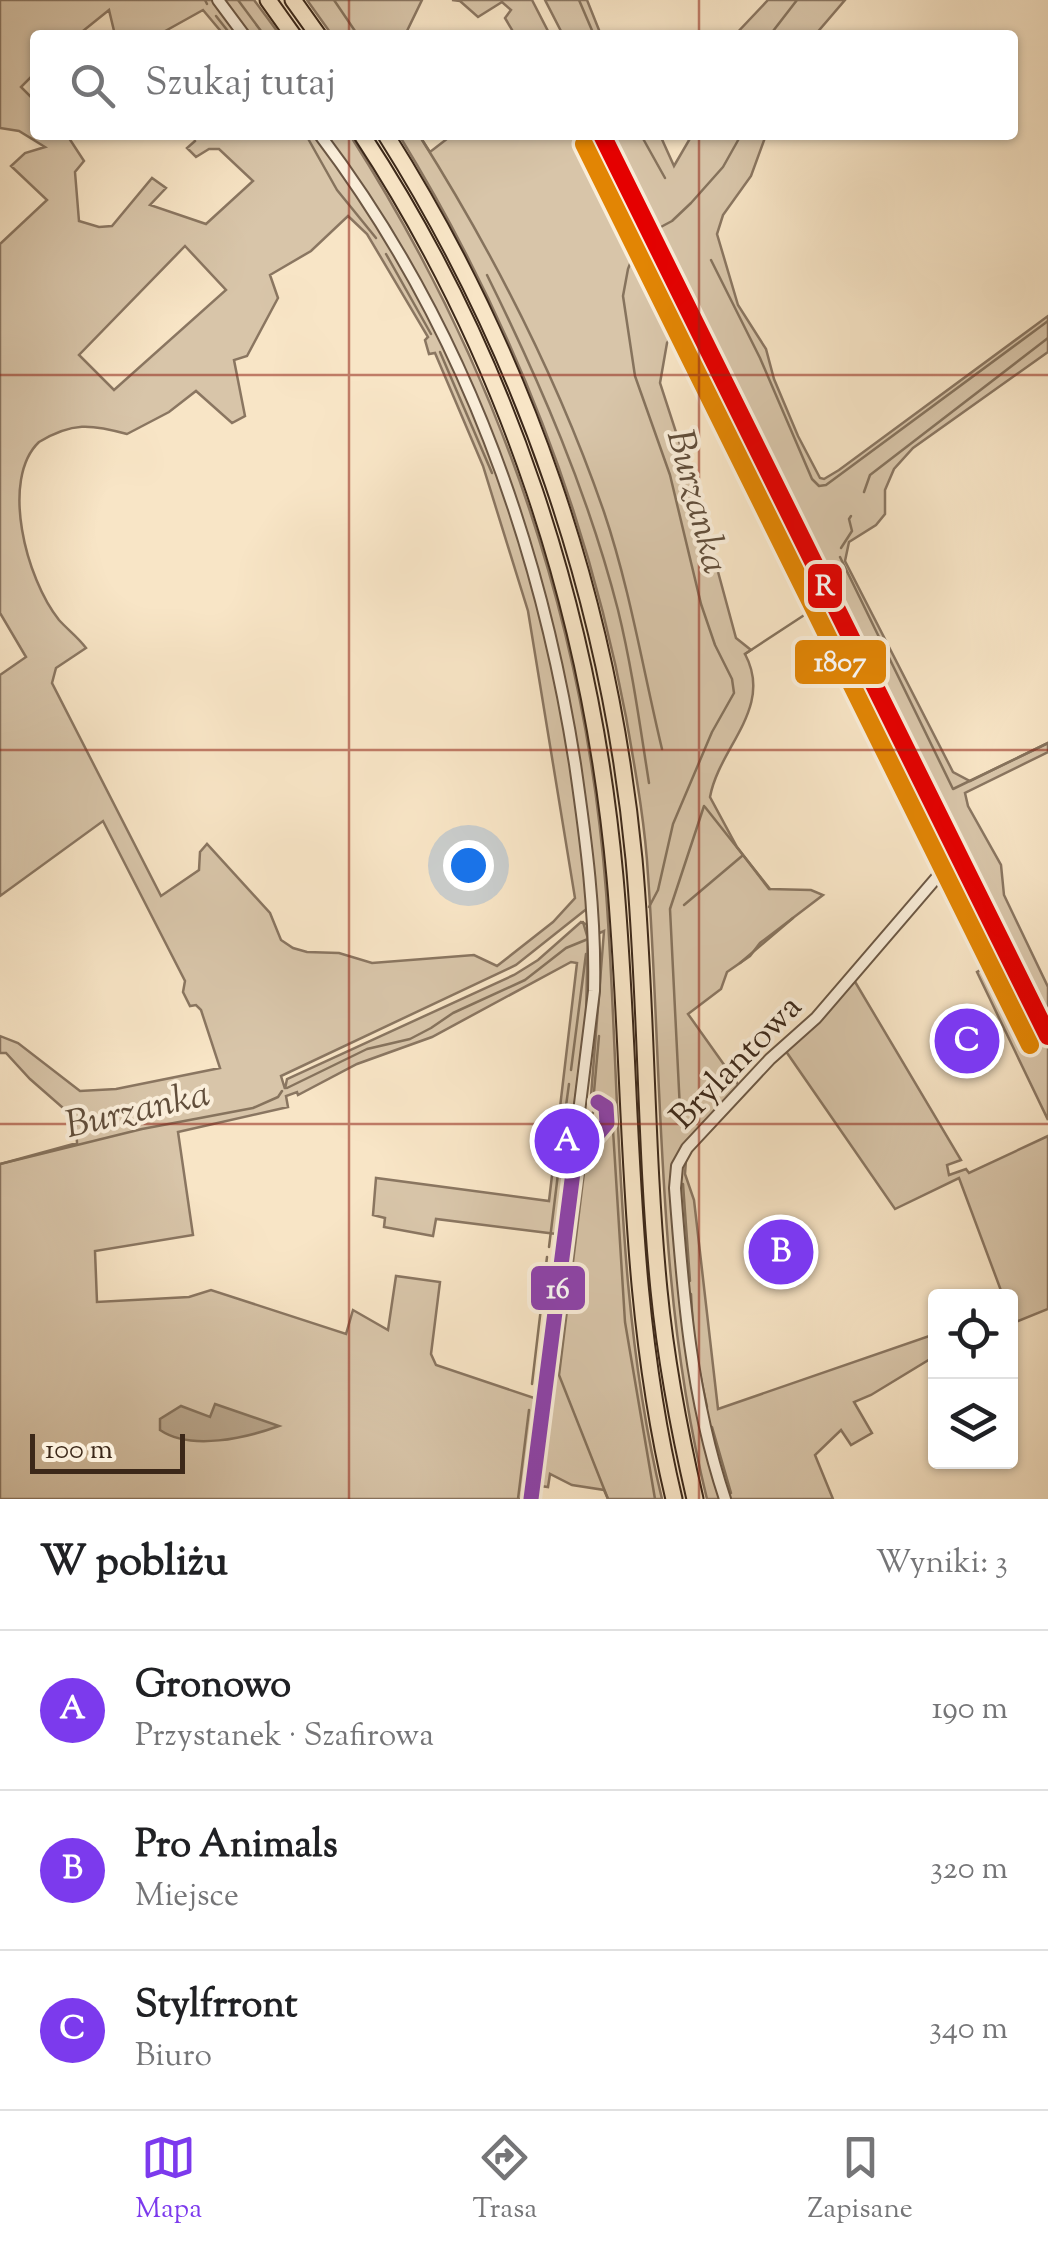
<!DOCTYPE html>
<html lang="pl">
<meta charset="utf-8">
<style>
body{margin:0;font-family:"Sorts Mill Goudy",serif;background:#f2f2f2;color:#202124}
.controls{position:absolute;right:30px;bottom:30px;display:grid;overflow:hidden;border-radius:10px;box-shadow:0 2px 8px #0004}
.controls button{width:90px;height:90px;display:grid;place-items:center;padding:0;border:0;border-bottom:2px solid #e0e0e0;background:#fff;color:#202124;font:50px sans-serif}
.scale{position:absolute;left:30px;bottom:25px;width:155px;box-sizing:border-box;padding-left:10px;border:5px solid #3c2819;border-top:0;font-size:28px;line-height:35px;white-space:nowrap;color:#3c2819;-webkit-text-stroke:8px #faeeda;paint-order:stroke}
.you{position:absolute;left:468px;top:865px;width:35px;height:35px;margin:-25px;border:8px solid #fff;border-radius:50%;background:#1a73e8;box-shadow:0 0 0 15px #1a73e833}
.badge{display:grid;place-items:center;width:65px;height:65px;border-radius:50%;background:#7c3aed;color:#fff;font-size:32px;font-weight:700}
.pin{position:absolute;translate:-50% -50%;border:5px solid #fff;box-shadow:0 2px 10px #0006}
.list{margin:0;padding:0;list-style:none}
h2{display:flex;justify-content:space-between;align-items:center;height:130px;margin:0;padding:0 40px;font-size:42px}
h2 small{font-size:32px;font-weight:400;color:#757577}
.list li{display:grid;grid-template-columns:65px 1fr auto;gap:30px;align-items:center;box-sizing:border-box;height:160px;padding:0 40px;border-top:2px solid #e0e0e0}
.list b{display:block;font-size:38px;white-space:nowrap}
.list p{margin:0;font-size:32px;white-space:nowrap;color:#757577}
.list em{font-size:32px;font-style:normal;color:#757577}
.icon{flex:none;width:55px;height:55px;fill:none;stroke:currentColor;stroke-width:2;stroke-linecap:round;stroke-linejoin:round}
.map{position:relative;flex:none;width:1048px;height:1499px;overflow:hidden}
.search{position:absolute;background:#fff;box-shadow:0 2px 8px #0004;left:30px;right:30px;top:30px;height:110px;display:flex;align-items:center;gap:25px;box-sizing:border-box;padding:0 35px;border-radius:10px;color:#757577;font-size:38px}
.sheet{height:610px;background:#fff}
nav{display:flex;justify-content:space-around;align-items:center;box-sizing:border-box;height:140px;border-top:2px solid #e0e0e0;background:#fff;font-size:28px;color:#757577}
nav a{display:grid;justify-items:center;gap:5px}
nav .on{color:#7c3aed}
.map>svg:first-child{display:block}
.green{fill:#d8c5a9;stroke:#8a7661;stroke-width:2.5;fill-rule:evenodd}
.water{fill:#b8a58b;stroke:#86735d;stroke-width:2.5}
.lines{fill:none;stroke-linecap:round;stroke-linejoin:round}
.stream{stroke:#86735d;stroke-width:2.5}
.minor-casing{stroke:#6b5744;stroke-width:14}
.highway-casing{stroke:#3c2819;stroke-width:19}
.minor{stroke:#faeeda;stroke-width:10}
.highway{stroke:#f8e5c6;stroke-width:15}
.bus-1-casing{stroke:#faeeda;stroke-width:22}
.bus-1{stroke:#8e44ad;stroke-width:15}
.rail-1-casing{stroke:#faeeda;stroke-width:25}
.rail-2-casing{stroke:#faeeda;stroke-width:25}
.rail-1{stroke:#e50000;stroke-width:18}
.rail-2{stroke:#e28504;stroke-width:18}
.grid{fill:none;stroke:#8f2418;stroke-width:2.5;stroke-opacity:0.55}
.labels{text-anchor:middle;stroke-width:8;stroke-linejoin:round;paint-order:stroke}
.street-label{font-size:35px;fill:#3c2819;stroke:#faeeda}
.water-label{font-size:38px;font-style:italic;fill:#614e3b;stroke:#faeeda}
.line-badge{stroke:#faeeda;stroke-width:4}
.badge-label{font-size:28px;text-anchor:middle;font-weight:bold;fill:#fff}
</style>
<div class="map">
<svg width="1048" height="1499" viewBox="0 0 1048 1499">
<rect width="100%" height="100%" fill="#f8e5c6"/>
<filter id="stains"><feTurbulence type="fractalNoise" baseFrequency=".002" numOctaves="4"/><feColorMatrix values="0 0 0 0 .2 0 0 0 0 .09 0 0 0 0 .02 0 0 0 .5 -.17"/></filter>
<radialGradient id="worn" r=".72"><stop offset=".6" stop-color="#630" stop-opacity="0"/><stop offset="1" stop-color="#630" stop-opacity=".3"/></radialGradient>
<g class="green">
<path d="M0,0H254L280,35H224L203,10L158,35H115L109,10L78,35H35V73L21,87L35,101V135H67L84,161L75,172L79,221L99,227L112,226L152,178L166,188L150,205L206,224L253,181L219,149H209L196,157L187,148L195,141L193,135H350C497,366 585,617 606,891C621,1094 614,1301 662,1499H608L604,1490L572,1485L550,1474L548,1487L533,1485L531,1499H0V1164L77,1143L76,1123L70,1114L30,1079L6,1053H0V1036L18,1043L80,1091L116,1089L220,1068L201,1010L196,1005L190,1006L183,992L185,981L103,821L0,896V675L26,657L0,613V244L47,200L11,166L25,153L45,147L19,131L0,128ZM348,216L367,234L428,337L425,340L429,354L435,353L483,466L528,611L575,898L553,922L497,966L474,955L372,963L339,953L307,952L293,948L281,940L270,913L207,844L200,852L199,870L161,896L52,683L56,668L86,648C78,637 68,630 59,620C26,579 0,479 39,442C72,422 91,424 127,434L169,412L196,391L232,423L245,416L234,360L247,356L278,298L270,275L311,251ZM185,246L226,290L114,390L79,355ZM589,907L595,935L604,931L591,1096L609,1103L613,1119L582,1168L555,1380H546L543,1401L436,1365L431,1354L440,1282L396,1276L388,1330L353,1310L346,1334L211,1290L189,1297L97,1302L95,1251L193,1235L178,1132L288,1107L286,1096L297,1092L298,1095L357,1064L432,1037L571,962L577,963L549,1201L376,1178L373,1215L385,1218L384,1227L433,1236L436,1219L565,1235L569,1204L562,1202L586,1017L588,925L581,922L538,960L514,975L287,1079L285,1089L281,1076L516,965Z"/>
<path d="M307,0H422L405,35H332Z"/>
<path d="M452,0H532L550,35H515L505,18L511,10L502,2L478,17L460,1Z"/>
<path d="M545,0H587L601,35H563Z"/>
<path d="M768,0H845L815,35H735Z"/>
<path d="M399,135H419L430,152L452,135H599L1048,1046V1120L977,972L992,963L954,887L938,876L939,846L679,324L667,343L660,383L701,509L736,638L751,650L745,654C774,708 719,747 710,797L737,847L769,889L811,890L823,895L760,943L750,956L727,972L721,989L688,1014L742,1090L682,1156L686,1160L685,1174L694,1200L718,1409L935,1334V1356L871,1395L854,1402L872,1433L851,1445L841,1430L815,1455L833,1499H707C656,1294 663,1083 648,875C645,822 635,769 626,717C587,509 510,316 399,135Z"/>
<path d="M612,135H660L674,166L692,135H766L751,176L723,215L717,234L738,305L766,349L774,379L798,436L820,478L824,479L839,470L1048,316V352L913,448L894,469L885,490V514L876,525L849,542L845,561L953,772L970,781L1048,743V752L965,793L968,806L1001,865L1004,895L1048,987V1013Z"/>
<path d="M851,975L961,1160L947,1165L949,1175L966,1169L969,1173L1048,1136V1309L1011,1324L1010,1296H1003L959,1178L895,1209L783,1047Z"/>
</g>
<path class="water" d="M215,1404L279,1426C246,1438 191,1451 160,1430V1419L181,1406L210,1417Z"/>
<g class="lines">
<g class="stream">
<path d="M205,0L207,4"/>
<path d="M238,0L264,35"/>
<path d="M334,0L355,31"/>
<path d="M579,0L594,35"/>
<path d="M216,16L231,35"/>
<path d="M770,35L797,0"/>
<path d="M306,135L337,190L376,238"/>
<path d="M336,135L338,138"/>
<path d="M419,135C494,254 558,379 604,512C630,589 643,670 662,749"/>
<path d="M641,135L665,178"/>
<path d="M386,254L431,334"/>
<path d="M711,260L760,358L812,479L819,486L826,485L1048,321"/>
<path d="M487,275C540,382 588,493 618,610C632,667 640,726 649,783"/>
<path d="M652,289L667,290L951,863"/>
<path d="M440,352L492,473"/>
<path d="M864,492L870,475L1048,338"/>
<path d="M841,548L852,531L849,519L851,516"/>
<path d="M840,557L953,789L1048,743"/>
<path d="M745,654L812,610"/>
<path d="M705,807L770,889"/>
<path d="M684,905L742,856"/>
<path d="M649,907L658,890L673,824L712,732L734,693L732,679L715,645L701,604L670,475L635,376L623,296L628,269L639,241L644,236L672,221L691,203L723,167L741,135"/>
<path d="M740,963L793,918"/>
<path d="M571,1070L586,954"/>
<path d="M287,1088L367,1049L410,1039L431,1028L453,1013L525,980L566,948L588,939L583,922"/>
<path d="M594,1092L599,1036"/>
<path d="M680,1110L670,909L704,806"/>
<path d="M565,1113L569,1084"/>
<path d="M590,1127L593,1112"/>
<path d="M613,1130L625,1322L655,1499"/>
<path d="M586,1156L559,1375L608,1499"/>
<path d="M0,1164L142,1129L253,1108L278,1097L282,1091"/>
<path d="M683,1184L690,1281"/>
<path d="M549,1247L564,1125"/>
<path d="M691,1294L693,1329"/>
<path d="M699,1369L707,1407"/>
<path d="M532,1384L547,1257"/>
<path d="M712,1427L731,1493"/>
<path d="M518,1499L529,1410"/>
</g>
<defs>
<g id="minor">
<path d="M218,0L244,35"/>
<path d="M320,135C460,320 539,536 575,764C586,840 596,914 594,991L531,1499"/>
<path d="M725,1499C691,1397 683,1295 675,1188L677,1166L687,1148L770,1059L816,1018L938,876"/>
</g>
<g id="highway">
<path d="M268,0L293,35"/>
<path d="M293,0L318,35"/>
<path d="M362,135C508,357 591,613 615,877C634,1088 624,1290 674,1499"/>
<path d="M386,135C525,355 609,600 634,859C647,1002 645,1147 659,1290C666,1361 679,1430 695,1499"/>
</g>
</defs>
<use href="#minor" class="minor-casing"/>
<use href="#highway" class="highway-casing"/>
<use href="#minor" class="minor"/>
<use href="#highway" class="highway"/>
<defs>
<path id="bus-1" d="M531,1499L577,1141H592L607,1123L606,1107L598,1102"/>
</defs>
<use href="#bus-1" class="bus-1-casing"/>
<use href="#bus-1" class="bus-1"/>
<defs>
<path id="rail-1" d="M602,135L1048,1036"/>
<path id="rail-2" d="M584,144L1030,1045"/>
</defs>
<use href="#rail-1" class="rail-1-casing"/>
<use href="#rail-2" class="rail-2-casing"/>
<use href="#rail-1" class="rail-1"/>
<use href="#rail-2" class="rail-2"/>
</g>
<path class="grid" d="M349,0V35M699,0V35M349,135V1499M699,135V1499M0,375H1048M0,750H1048M0,1124H1048"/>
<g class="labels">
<g class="street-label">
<text transform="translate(735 1061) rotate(-46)" y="12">Brylantowa</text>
</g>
<g class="water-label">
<text transform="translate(699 501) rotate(75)" y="13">Burzanka</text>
<text transform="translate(137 1108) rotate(-13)" y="13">Burzanka</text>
</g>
</g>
<g class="line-badge">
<rect x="806" y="562" width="38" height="48" rx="10" fill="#e50000"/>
<rect x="793" y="638" width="95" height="48" rx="10" fill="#e28504"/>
<rect x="529" y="1264" width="58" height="48" rx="10" fill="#8e44ad"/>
</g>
<g class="badge-label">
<text x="825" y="595">R</text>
<text x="840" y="671">1807</text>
<text x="558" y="1298">16</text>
</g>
<rect width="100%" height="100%" filter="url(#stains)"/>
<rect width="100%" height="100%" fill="url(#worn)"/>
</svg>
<div class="controls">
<button><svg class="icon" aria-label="locate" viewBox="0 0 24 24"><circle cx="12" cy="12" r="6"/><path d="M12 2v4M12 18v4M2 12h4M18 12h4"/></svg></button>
<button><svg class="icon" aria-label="layers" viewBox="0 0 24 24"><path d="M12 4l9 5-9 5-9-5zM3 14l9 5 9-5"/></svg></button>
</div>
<div class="scale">100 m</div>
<div class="you"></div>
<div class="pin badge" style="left:567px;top:1141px">A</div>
<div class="pin badge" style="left:781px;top:1252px">B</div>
<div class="pin badge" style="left:967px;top:1041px">C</div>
<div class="search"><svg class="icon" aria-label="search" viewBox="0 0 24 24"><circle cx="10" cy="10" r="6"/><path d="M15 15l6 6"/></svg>Szukaj tutaj</div>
</div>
<section class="sheet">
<h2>W pobliżu<small>Wyniki: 3</small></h2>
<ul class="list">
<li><span class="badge">A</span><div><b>Gronowo</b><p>Przystanek · Szafirowa</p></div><em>190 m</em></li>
<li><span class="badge">B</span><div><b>Pro Animals</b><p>Miejsce</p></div><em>320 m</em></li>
<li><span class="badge">C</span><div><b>Stylfrront</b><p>Biuro</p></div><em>340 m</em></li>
</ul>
</section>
<nav>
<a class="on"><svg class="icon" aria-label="map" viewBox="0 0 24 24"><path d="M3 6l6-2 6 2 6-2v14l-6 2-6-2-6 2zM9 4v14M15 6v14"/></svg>Mapa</a>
<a><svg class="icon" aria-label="directions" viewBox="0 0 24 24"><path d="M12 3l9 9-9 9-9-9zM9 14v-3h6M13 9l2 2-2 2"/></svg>Trasa</a>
<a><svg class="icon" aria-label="saved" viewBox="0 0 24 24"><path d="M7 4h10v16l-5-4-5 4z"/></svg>Zapisane</a>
</nav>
